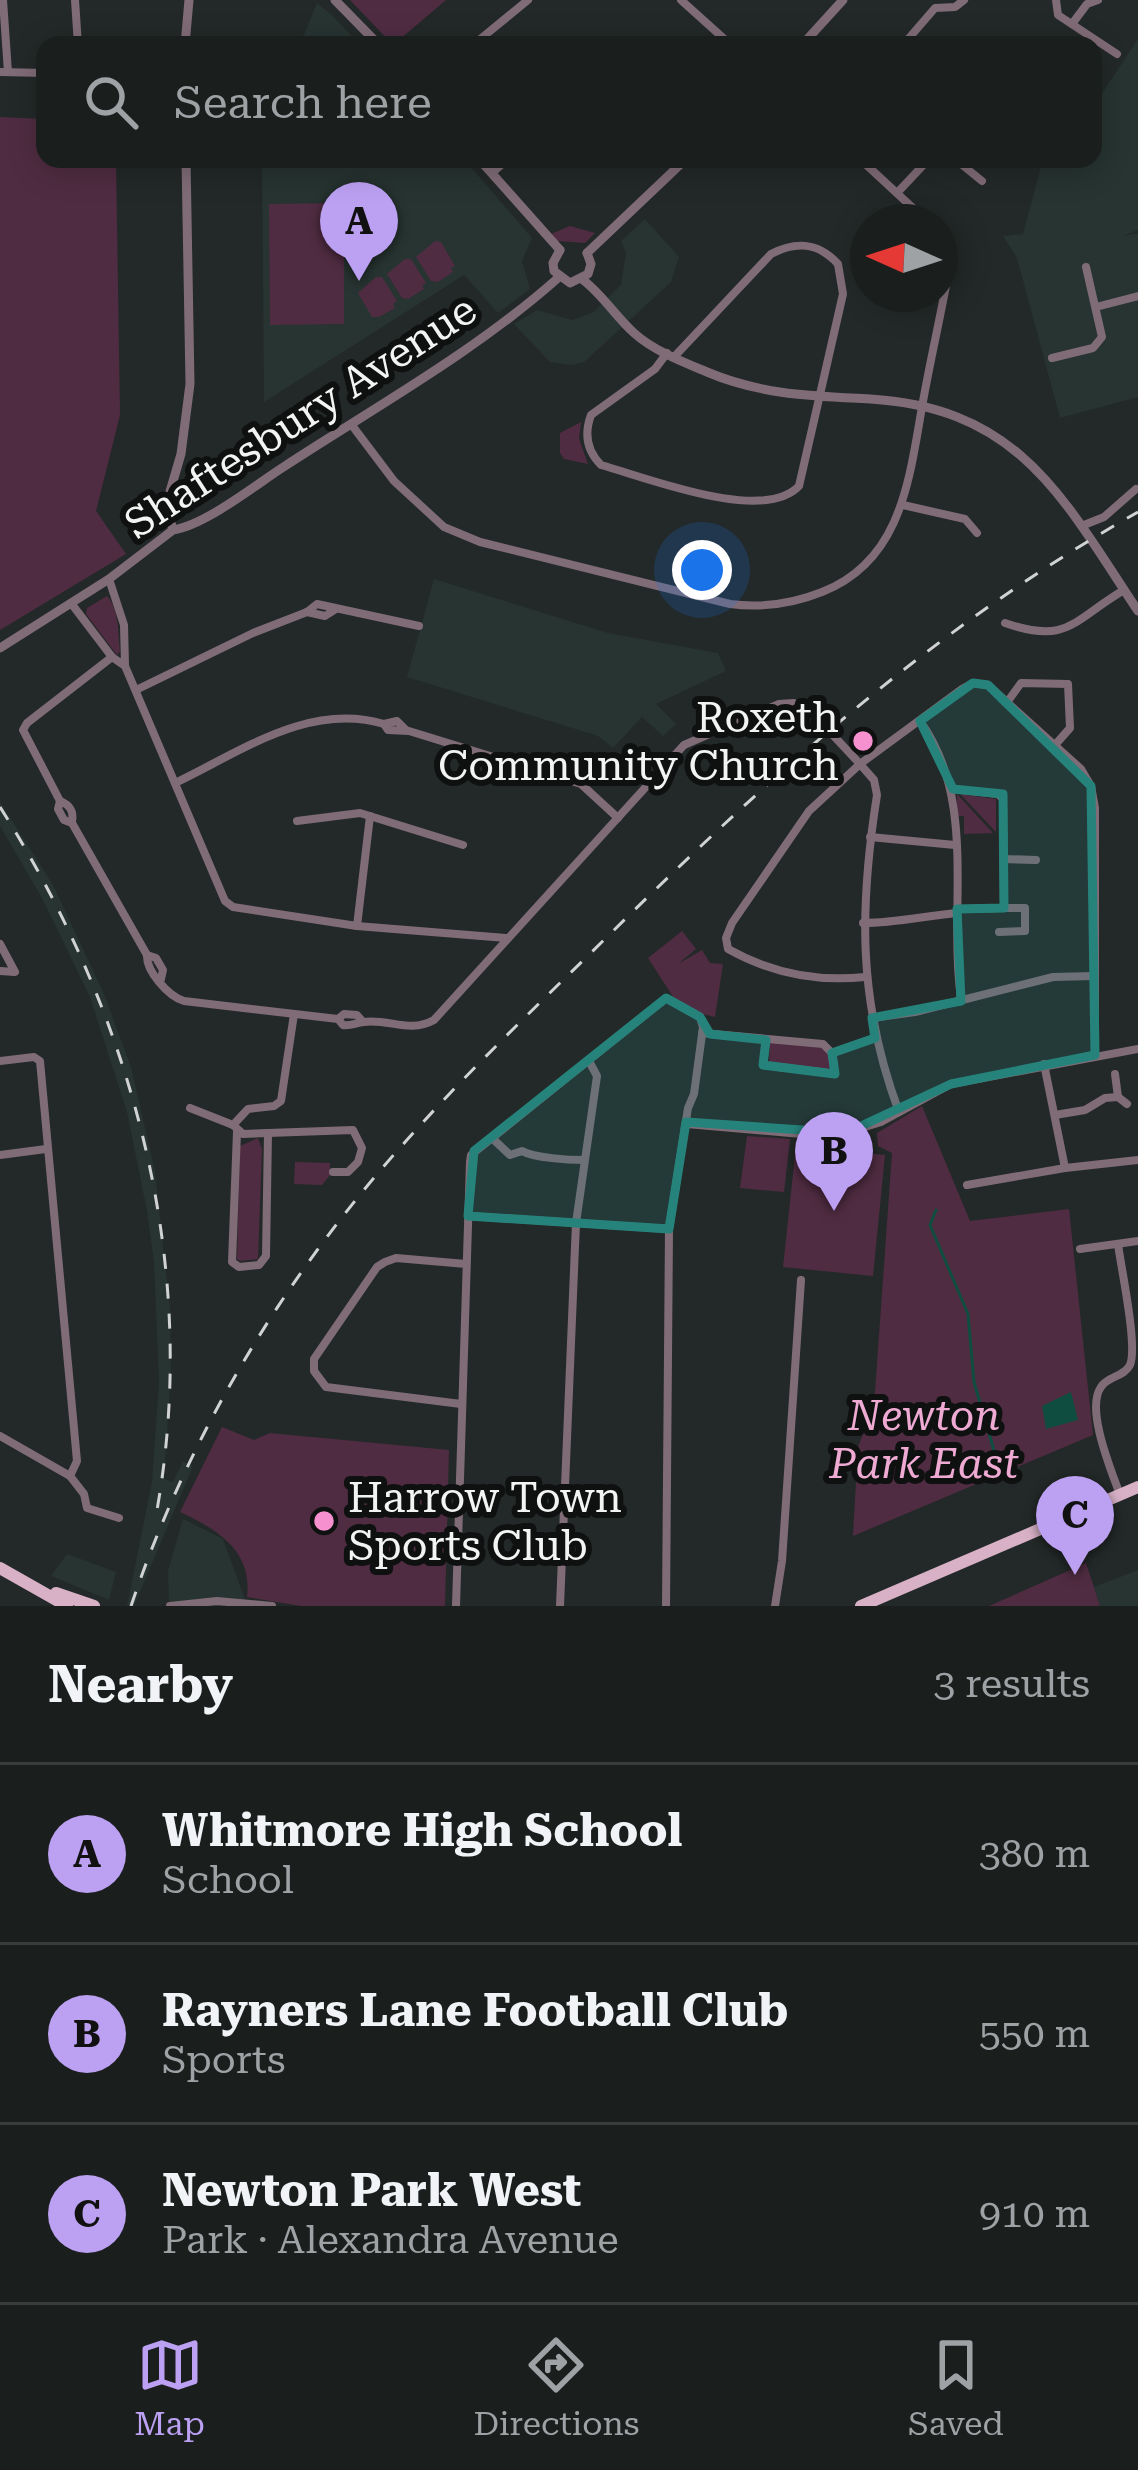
<!DOCTYPE html>
<meta charset="utf-8">
<style>
body{margin:0;font-family:"Roboto Serif",serif;background:#272c2b;color:#f1f3f6}
.compass{position:absolute;left:850px;top:204px;width:108px;height:108px;border-radius:50%;background:#1a1f1e;box-shadow:0 6px 30px #0003;rotate:273deg}
.you{position:absolute;left:702px;top:570px;width:42px;height:42px;margin:-30px;border:9px solid #fff;border-radius:50%;background:#1a73e8;box-shadow:0 0 0 18px #1a73e833}
.badge{display:grid;place-items:center;width:78px;height:78px;border-radius:50%;background:#bca0f2;color:#111;font-size:39px;font-weight:700}
.pin{position:absolute;translate:-50% -99px;filter:drop-shadow(0 3px 6px #0008)}
.pin::after{content:'';position:absolute;top:63px;width:42px;height:36px;background:inherit;clip-path:polygon(0 0,100% 0,50% 100%)}
.list{margin:0;padding:0;list-style:none}
h2{display:flex;justify-content:space-between;align-items:center;height:156px;margin:0;padding:0 48px;font-size:51px}
h2 small{font-size:39px;font-weight:400;color:#9fa2a4}
.list li{display:grid;grid-template-columns:78px 1fr auto;gap:36px;align-items:center;box-sizing:border-box;height:180px;padding:0 48px;border-top:3px solid #383d3c}
.list b{display:block;font-size:45px;white-space:nowrap}
.list p{margin:0;font-size:39px;white-space:nowrap;color:#9fa2a4}
.list em{font-size:39px;font-style:normal;color:#9fa2a4}
.icon{flex:none;width:66px;height:66px;fill:none;stroke:currentColor;stroke-width:2;stroke-linecap:round;stroke-linejoin:round}
.map{position:relative;flex:none;width:1138px;height:1606px;overflow:hidden}
.search{position:absolute;background:#1a1f1e;box-shadow:0 6px 30px #0003;left:36px;right:36px;top:36px;height:132px;display:flex;align-items:center;gap:30px;box-sizing:border-box;padding:0 42px;border-radius:24px;color:#9fa2a4;font-size:45px}
.sheet{height:696px;background:#1a1f1e}
nav{display:flex;justify-content:space-around;align-items:center;box-sizing:border-box;height:168px;border-top:3px solid #383d3c;background:#1a1f1e;font-size:33px;color:#9fa2a4}
nav a{display:grid;justify-items:center;gap:6px}
nav .on{color:#bca0f2}
.map>svg:first-child{display:block}
.built{fill:#273431}
.green{fill:#502c42}
.water{fill:#0f4d40}
.lines{fill:none;stroke-linecap:round;stroke-linejoin:round}
.stream{stroke:#0f4d40;stroke-width:3}
.minor{stroke:#806c77;stroke-width:8}
.tertiary{stroke:#806c77;stroke-width:9}
.primary{stroke:#d8b1c7;stroke-width:12}
.rail{stroke:#d0d3d2;stroke-width:3;stroke-dasharray:15 15;stroke-linecap:butt}
.marked{fill:#26837b;fill-opacity:0.2;stroke:#26837b;stroke-width:9;stroke-linejoin:round}
.poi-dot{fill:#f690cf;stroke:#0f1111;stroke-width:4.5}
.labels{text-anchor:middle;stroke-width:12;stroke-linejoin:round;paint-order:stroke}
.street-label{font-size:42px;fill:#f1f4f3;stroke:#0f1111}
.poi-label{font-size:42px;fill:#f1f4f3;stroke:#0f1111;text-anchor:end}
.park-label{font-size:42px;font-style:italic;fill:#eeaad2;stroke:#0f1111}
</style>
<div class="map">
<svg width="1138" height="1606" viewBox="0 0 1138 1606">
<rect width="100%" height="100%" fill="#232928"/>
<g class="built">
<path d="M317,3L333,16L360,45H300Z"/>
<path d="M1138,39V230L1123,236L1138,233V397L1060,418L1017,258L1003,236L1023,234L1043,159H1093V107Z"/>
<path d="M262,159H464L532,238L522,261L530,289L498,313L464,275L264,402Z"/>
<path d="M645,219L679,257L671,282L584,362L572,365L550,362L514,324L537,310L572,320L594,312L621,285L626,253L621,241Z"/>
<path d="M434,579L608,633L718,653L726,671L656,704L676,724L663,736L642,717L613,748L598,736L407,677Z"/>
<path d="M0,802L53,885L104,994L131,1067L155,1172L170,1309L171,1371L164,1479L173,1482L183,1461L193,1466L134,1606H127L152,1482L159,1382L154,1262L147,1211L127,1112L90,997L43,900L0,826Z"/>
<path d="M183,1519L223,1539L247,1605L252,1606H169L168,1571Z"/>
<path d="M67,1554L116,1572L109,1600L51,1576Z"/>
<path d="M1138,1570V1606H1100L1094,1587Z"/>
</g>
<g class="green">
<path d="M350,0H446L393,45Z"/>
<path d="M0,117L45,119V159H116L120,415L96,511L126,554L0,630Z"/>
<path d="M344,203V324L270,325L269,204Z"/>
<path d="M570,226L595,233L585,243L557,241L551,234Z"/>
<path d="M435,241L441,242L455,266L451,268L453,272L438,282L431,281L416,257Z"/>
<path d="M405,259H411L426,283L422,286L424,289L408,299L402,298L387,274Z"/>
<path d="M376,277H382L397,301L393,304L395,308L379,317H372L358,293Z"/>
<path d="M581,422L579,439L588,464L564,459L560,453V433Z"/>
<path d="M107,596C119,609 118,633 120,651L117,655L86,614L87,608Z"/>
<path d="M957,794L993,833L964,834V816H957Z"/>
<path d="M960,794L996,799V832Z"/>
<path d="M682,931L696,949L678,964L702,950L710,963L723,964L715,1017L681,1009L648,958Z"/>
<path d="M770,1040L829,1049L830,1069L769,1066Z"/>
<path d="M922,1106L970,1221L1069,1209L1093,1435L853,1536L858,1447L874,1406L892,1153L878,1146L877,1133Z"/>
<path d="M747,1136L790,1139L784,1192L740,1188Z"/>
<path d="M258,1138L262,1149L258,1259L240,1261L237,1259L240,1146Z"/>
<path d="M796,1146L885,1155L873,1276L783,1267Z"/>
<path d="M295,1162L330,1163V1175L322,1185L294,1184Z"/>
<path d="M222,1427L254,1440L270,1433L449,1450L445,1606H301L247,1597C253,1551 217,1529 180,1512Z"/>
<path d="M1086,1563L1100,1606H989Z"/>
</g>
<path class="water" d="M1071,1392L1078,1420L1046,1429L1042,1406Z"/>
<g class="lines">
<path class="stream" d="M936,1210L930,1225L968,1314L974,1382L995,1454L993,1469"/>
<g class="minor">
<path d="M3,0L8,72"/>
<path d="M75,0L78,45"/>
<path d="M681,0L731,45"/>
<path d="M1056,0L1058,15L1117,54"/>
<path d="M1072,24L1087,4L1098,0"/>
<path d="M473,45L528,0"/>
<path d="M903,45L935,8L955,7L964,0"/>
<path d="M0,72L45,73"/>
<path d="M860,159L928,222"/>
<path d="M955,159L982,181"/>
<path d="M492,173L508,159"/>
<path d="M897,193L929,159"/>
<path d="M1096,307L1138,296"/>
<path d="M667,353L655,369L591,415C584,434 587,451 601,465C648,478 763,524 799,486L843,294L838,264C818,242 796,241 771,254L674,357"/>
<path d="M1052,358L1093,348L1102,337L1086,267"/>
<path d="M351,424L394,481L444,527L480,542L730,604C761,608 792,604 822,592C901,561 909,481 922,407C930,361 941,315 949,269L948,249L940,235"/>
<path d="M903,505L965,519L977,533"/>
<path d="M1084,525L1104,517L1136,489"/>
<path d="M109,579L124,625L125,665"/>
<path d="M71,603L112,657L125,666L225,901L233,907L357,926L506,938"/>
<path d="M307,612L325,616L336,609"/>
<path d="M1005,623C1068,645 1073,620 1124,590"/>
<path d="M112,657L27,723L23,730L60,801L58,809L64,820L72,823L147,955C146,971 168,996 184,1001L338,1019L343,1025C350,1026 356,1023 363,1022C389,1018 409,1034 434,1020L684,745L779,704L794,703L816,717L860,764L874,780L877,795C859,909 858,1002 899,1112"/>
<path d="M136,690L253,633L307,612L317,604L419,626"/>
<path d="M1008,701L1021,683L1068,684L1070,728L1055,745"/>
<path d="M920,721C978,801 948,906 961,998"/>
<path d="M384,724L397,721L406,730"/>
<path d="M175,783C242,751 309,702 384,724L388,730L409,731L581,784L618,818"/>
<path d="M953,789L998,794L1003,799L1004,908L957,909"/>
<path d="M60,801C70,805 74,811 72,822"/>
<path d="M297,821L360,813L463,845"/>
<path d="M870,837L955,845"/>
<path d="M1004,859L1036,860"/>
<path d="M863,923C896,923 924,916 957,913"/>
<path d="M357,926L370,816"/>
<path d="M999,932L1025,931V908H1004"/>
<path d="M0,944L15,972L0,971"/>
<path d="M147,955L156,958L163,970L161,979"/>
<path d="M865,977C817,982 771,973 728,949L726,938L732,923L809,811L860,764L962,689L973,683L988,685L1081,769L1091,786L1095,808V1055"/>
<path d="M294,1014L281,1101L274,1106L248,1109L233,1125L243,1134L353,1130L362,1148L358,1162L348,1172H333"/>
<path d="M872,1018L915,1012L1053,977L1094,976"/>
<path d="M338,1019L344,1014L357,1015L363,1022"/>
<path d="M702,1033L823,1044L832,1053"/>
<path d="M766,1041L763,1065L835,1074L832,1053"/>
<path d="M832,1053L875,1038"/>
<path d="M0,1061L34,1057L40,1061L77,1461L70,1476L84,1494L87,1508L119,1518"/>
<path d="M1115,1074L1118,1097L1127,1104"/>
<path d="M190,1108L233,1125"/>
<path d="M1055,1115L1085,1110L1105,1098L1118,1097"/>
<path d="M687,1124L813,1135L846,1133L881,1122L951,1084L1138,1049"/>
<path d="M237,1132L232,1262L239,1267L259,1265L266,1256L268,1133"/>
<path d="M492,1138L510,1155L522,1151C534,1158 569,1160 584,1160"/>
<path d="M0,1155L46,1149"/>
<path d="M1065,1168L1138,1160"/>
<path d="M967,1185L1065,1168L1044,1064"/>
<path d="M1118,1244C1121,1268 1138,1346 1130,1365C1124,1377 1108,1376 1101,1387C1085,1409 1112,1472 1120,1495"/>
<path d="M1080,1249L1138,1241"/>
<path d="M461,1404L326,1387L314,1371V1359L377,1267L385,1262L396,1258L466,1264"/>
<path d="M0,1436L70,1476"/>
<path d="M170,1606L217,1601L272,1606"/>
<path d="M456,1606L470,1162L471,1155L666,998L700,1017L703,1027L694,1094L688,1108L669,1229L468,1216"/>
<path d="M560,1606L576,1223L597,1076L589,1061"/>
<path d="M666,1606L669,1229"/>
<path d="M775,1606L782,1561L801,1280"/>
</g>
<g class="tertiary">
<path d="M335,0L379,45"/>
<path d="M185,45L189,0"/>
<path d="M802,45L843,0"/>
<path d="M479,159L560,250"/>
<path d="M560,250L553,263L554,271L570,283L588,274L591,264L587,253"/>
<path d="M587,253L686,159"/>
<path d="M583,280C602,294 616,317 634,333C654,351 683,362 707,372C761,395 813,396 870,399C1021,408 1064,500 1138,611"/>
<path d="M173,530L166,505L181,454L190,384L186,159"/>
<path d="M0,648L109,579L173,530C206,525 255,485 285,466C377,406 476,351 558,278"/>
</g>
<g class="primary">
<path d="M0,1568L67,1606"/>
<path d="M56,1593L94,1606"/>
<path d="M861,1606L1138,1487"/>
</g>
<g class="rail">
<path d="M0,807C132,1015 201,1263 157,1510"/>
<path d="M131,1606C188,1436 285,1275 406,1141C470,1069 540,1003 609,935C773,773 936,626 1138,512"/>
</g>
</g>
<path class="marked" d="M973,683L988,685L1091,786L1095,1055L951,1084L846,1133L686,1122L669,1229L468,1216L474,1151L666,998L700,1017L710,1034L766,1040L763,1065L835,1074L832,1053L875,1038L872,1018L961,1001L957,909L1004,908L1003,794L953,789L920,721Z"/>
<g class="poi-dot">
<circle cx="863" cy="741" r="12"/>
<circle cx="324" cy="1521" r="12"/>
</g>
<g class="labels">
<g class="street-label">
<text transform="translate(300 416) rotate(-33)" y="15">Shaftesbury Avenue</text>
</g>
<g class="poi-label">
<text x="839" y="732">Roxeth<tspan x="839" dy="48">Community Church</tspan></text>
<text x="348" y="1512" text-anchor="start">Harrow Town<tspan x="348" dy="48">Sports Club</tspan></text>
</g>
<g class="park-label">
<text x="924" y="1430">Newton<tspan x="924" dy="48">Park East</tspan></text>
</g>
</g>
</svg>
<svg class="compass" viewBox="-18 -18 36 36"><path d="M0-13l5 13h-10z" fill="#e53935"/><path d="M0 13l5-13h-10z" fill="#9fa2a4"/></svg>
<div class="you"></div>
<div class="pin badge" style="left:359px;top:281px">A</div>
<div class="pin badge" style="left:834px;top:1211px">B</div>
<div class="pin badge" style="left:1075px;top:1575px">C</div>
<div class="search"><svg class="icon" aria-label="search" viewBox="0 0 24 24"><circle cx="10" cy="10" r="6"/><path d="M15 15l6 6"/></svg>Search here</div>
</div>
<section class="sheet">
<h2>Nearby<small>3 results</small></h2>
<ul class="list">
<li><span class="badge">A</span><div><b>Whitmore High School</b><p>School</p></div><em>380 m</em></li>
<li><span class="badge">B</span><div><b>Rayners Lane Football Club</b><p>Sports</p></div><em>550 m</em></li>
<li><span class="badge">C</span><div><b>Newton Park West</b><p>Park · Alexandra Avenue</p></div><em>910 m</em></li>
</ul>
</section>
<nav>
<a class="on"><svg class="icon" aria-label="map" viewBox="0 0 24 24"><path d="M3 6l6-2 6 2 6-2v14l-6 2-6-2-6 2zM9 4v14M15 6v14"/></svg>Map</a>
<a><svg class="icon" aria-label="directions" viewBox="0 0 24 24"><path d="M12 3l9 9-9 9-9-9zM9 14v-3h6M13 9l2 2-2 2"/></svg>Directions</a>
<a><svg class="icon" aria-label="saved" viewBox="0 0 24 24"><path d="M7 4h10v16l-5-4-5 4z"/></svg>Saved</a>
</nav>
